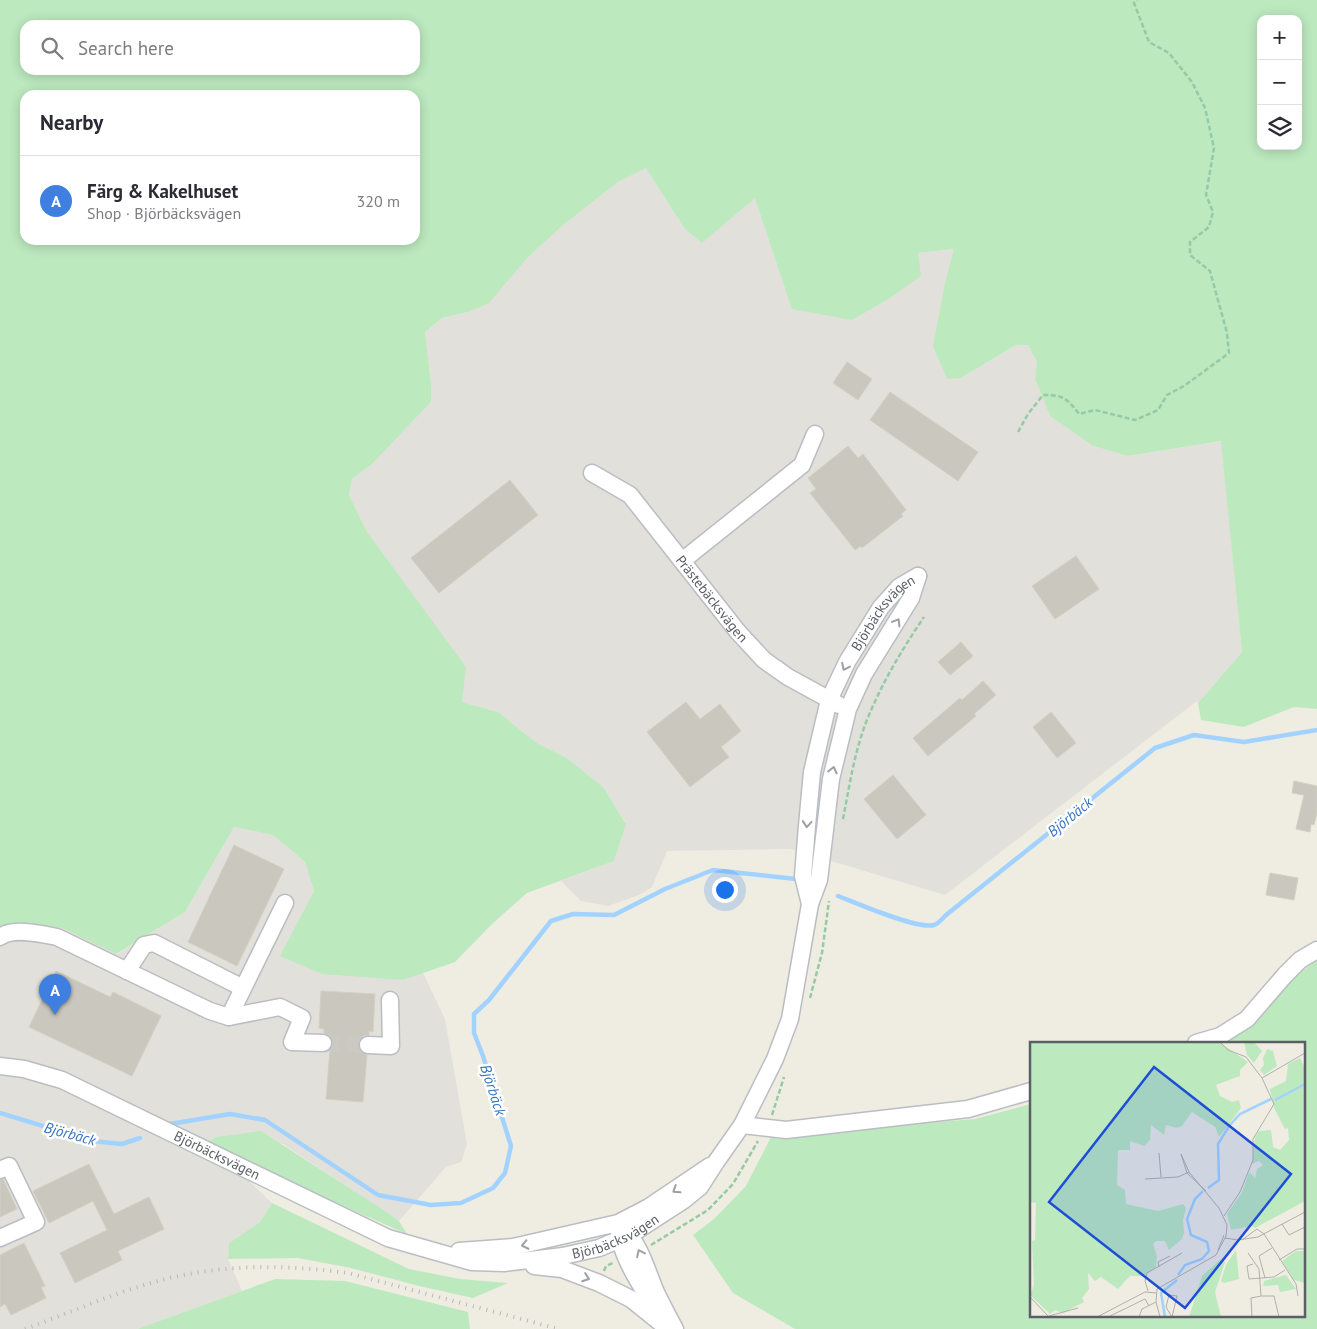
<!DOCTYPE html>
<meta charset="utf-8">
<style>
body{margin:0;font-family:"PT Sans",sans-serif;background:#f7f7f7;color:#2b2b33}
.controls{position:absolute;right:15px;top:15px;display:grid;overflow:hidden;border-radius:10px;box-shadow:0 2px 12px #0003}
.controls button{width:45px;height:45px;display:grid;place-items:center;padding:0;border:0;border-bottom:1px solid #e1e1e2;background:#fff;color:#2b2b33;font:25px sans-serif}
.you{position:absolute;left:724px;top:889px;width:18px;height:18px;margin:-12px;border:4px solid #fff;border-radius:50%;background:#1a73e8;box-shadow:0 0 0 8px #1a73e833}
.badge{display:grid;place-items:center;width:32px;height:32px;border-radius:50%;background:#db2777;color:#fff;font-size:16px;font-weight:700}
.pin{position:absolute;translate:-50% -41px;filter:drop-shadow(0 1px 2px #0008)}
.pin::after{content:'';position:absolute;top:26px;width:18px;height:15px;background:inherit;clip-path:polygon(0 0,100% 0,50% 100%)}
.list{margin:0;padding:0;list-style:none}
h2{display:flex;justify-content:space-between;align-items:center;height:65px;margin:0;padding:0 20px;font-size:21px}
h2 small{font-size:16px;font-weight:400;color:#7c7c81}
.list li{display:grid;grid-template-columns:32px 1fr auto;gap:15px;align-items:center;box-sizing:border-box;height:90px;padding:0 20px;border-top:1px solid #e1e1e2}
.list b{display:block;font-size:19px;white-space:nowrap}
.list p{margin:0;font-size:16px;white-space:nowrap;color:#7c7c81}
.list em{font-size:16px;font-style:normal;color:#7c7c81}
.icon{flex:none;width:28px;height:28px;fill:none;stroke:currentColor;stroke-width:2;stroke-linecap:round;stroke-linejoin:round}
.map{position:relative;flex:none;width:1317px;height:1329px;overflow:hidden}
.search{position:absolute;background:#fff;box-shadow:0 2px 12px #0003;left:20px;top:20px;width:400px;height:55px;display:flex;align-items:center;gap:12px;box-sizing:border-box;padding:0 18px;border-radius:15px;color:#7c7c81;font-size:19px}
.panel{position:absolute;background:#fff;box-shadow:0 2px 12px #0003;left:20px;top:90px;width:400px;height:155px;border-radius:15px}
.map>svg:first-child{display:block}
.industrial{fill:#e2e0da}
.green{fill:#bde9bf;fill-rule:evenodd}
.lines{fill:none;stroke-linecap:round;stroke-linejoin:round}
.stream{stroke:#a2d2ff;stroke-width:4.5}
.building{fill:#cac7bf;stroke:#d4cfc0}
.minor-tunnel{stroke:#cacac3;stroke-width:16;stroke-dasharray:16 8;stroke-linecap:butt}
.minor-casing{stroke:#babdc3;stroke-width:19}
.path{stroke:#95caa7;stroke-width:2.5;stroke-dasharray:5 2.5;stroke-linecap:butt}
.minor{stroke:#fff;stroke-width:16}
.rail{stroke:#b6b7b8;stroke-width:4;stroke-dasharray:1 6;stroke-linecap:butt}
.oneway{stroke:#9d9fa3}
.labels{text-anchor:middle;stroke-width:5;stroke-linejoin:round;paint-order:stroke}
.street-label{font-size:14px;fill:#5b5f65;stroke:#fff}
.water-label{font-size:15px;font-style:italic;fill:#3875c4;stroke:#fff}
.inset-river{fill:none;stroke:#a2d2ff;stroke-width:2.5}
.inset-road{fill:none;stroke:#b0b0ac;stroke-width:1}
.view{fill:#1d4ed8;fill-opacity:0.15;stroke:#1d4ed8;stroke-width:2.5}
.inset-edge{fill:none;stroke:#5b5f65;stroke-width:2.5}
</style>
<div class="map">
<svg width="1317" height="1329" viewBox="0 0 1317 1329">
<rect width="100%" height="100%" fill="#efede2"/>
<g class="industrial">
<path d="M646,168L684,228L755,197L918,253L955,249L945,283L961,378L1016,345H1028L1037,362L1035,379L1050,416L1093,446L1128,456L1222,441L1242,652L1198,703L1197,701L945,895L791,849L667,851L652,887L639,895L608,906L581,901L561,881L614,861L626,823L604,788L567,758L537,743L498,712L462,702L367,532L349,495L352,479L372,464L431,402V383L425,332L442,318L468,312L562,226L618,182Z"/>
<path d="M234,827L273,835L305,862L314,891L281,956L403,980L423,973L445,1019L467,1144L461,1162L446,1167L399,1221L283,1144L216,1137L208,1142L272,1203L260,1222L229,1243L228,1259L242,1291L137,1329H0V927L36,924L62,928L117,954L185,912Z"/>
</g>
<g class="green">
<path d="M0,0H1317V709L1294,707L1244,727L1201,720L1198,703L1242,652L1221,441L1128,456L1093,446L1050,416L1035,379L1037,362L1028,345H1016L961,378L947,379L933,346L945,283L954,249L918,253L921,276L890,298L852,320L792,309L755,198L702,243L684,228L646,168L618,182L562,226L526,259L489,303L468,312L442,318L425,332L431,383V402L372,464L352,479L349,495L367,532L466,667L462,702L498,712L537,743L567,758L604,788L626,824L614,861L527,893L492,924L455,962L403,980L322,974L280,956L314,891L305,862L273,835L234,827L185,912L116,954L62,928L36,924L0,927ZM1261,19H1298V146H1261ZM25,25H415V70H25ZM25,95H415V240H25Z"/>
<path d="M1317,960V1329H795L733,1293L693,1235L714,1219L746,1186L771,1137L780,1139L864,1128L975,1119L1031,1104V1315H1303V1043H1221L1292,979Z"/>
<path d="M261,1131L385,1211L399,1221L407,1234L286,1181L208,1142L216,1137Z"/>
<path d="M272,1203L409,1269L460,1279L508,1283L473,1298L419,1286L351,1268L298,1258L228,1259L229,1243L260,1222Z"/>
<path d="M275,1279L345,1281L468,1312L470,1329H137Z"/>
</g>
<g class="lines">
<g class="stream">
<path d="M838,896C856,903 918,930 934,925C938,924 942,919 946,915L1155,748L1194,735L1244,742L1317,730"/>
<path d="M0,1113L92,1141L122,1144L140,1138"/>
<path d="M170,1124L230,1114L265,1120L378,1195L431,1205L461,1203L493,1188L505,1173L511,1146L483,1056L474,1033V1014L489,1000L551,921L573,914L614,915L665,889L713,870L796,879"/>
</g>
</g>
<g class="building">
<path d="M847,362L872,379L858,400L833,383Z"/>
<path d="M890,392L978,452L958,481L870,420Z"/>
<path d="M848,446L858,458L863,454L906,510L901,514L903,516L862,548L861,546L855,550L810,493L816,489L808,478Z"/>
<path d="M510,480L538,515L439,593L411,558Z"/>
<path d="M1076,556L1099,589L1055,619L1032,586Z"/>
<path d="M961,642L973,656L950,675L938,662Z"/>
<path d="M983,681L996,695L974,714L976,716L928,756L913,738L960,698L962,700Z"/>
<path d="M686,702L700,719L720,704L741,731L721,747L729,757L690,787L647,732Z"/>
<path d="M1051,712L1076,743L1057,758L1033,727Z"/>
<path d="M893,775L926,815L897,839L864,799Z"/>
<path d="M1294,781L1317,786V813L1314,825L1311,824L1310,832L1296,829L1304,795L1292,793Z"/>
<path d="M234,845L284,869L237,966L188,942Z"/>
<path d="M1270,873L1298,878L1294,900L1266,895Z"/>
<path d="M56,971L110,997L113,992L161,1016L132,1076L29,1027Z"/>
<path d="M321,991L375,994L373,1032L369,1031V1035L363,1036L358,1044L359,1050L367,1055L363,1102L326,1099L330,1050L333,1043L332,1038L324,1033V1029L319,1028Z"/>
<path d="M89,1164L114,1214L149,1197L164,1229L118,1251L122,1260L75,1283L60,1253L107,1230L93,1201L49,1223L33,1191Z"/>
<path d="M3,1179L17,1209L0,1217V1180Z"/>
<path d="M24,1243L45,1286L41,1287L46,1298L11,1315L5,1304L0,1307V1255Z"/>
</g>
<g class="lines">
<path class="minor-tunnel" d="M323,1043L368,1045"/>
<defs>
<g id="minor">
<path id="s1" d="M592,473L630,495L738,632L764,660L788,677L839,705"/>
<path d="M682,561L802,465L815,434"/>
<path id="s2" d="M810,904L803,876L807,826L812,772L829,700L847,662L881,607L899,587L918,576"/>
<path d="M0,937C13,927 42,934 57,937L210,1011L229,1017L280,1007L302,1018L292,1042L323,1043"/>
<path d="M127,971L144,945L154,943L243,988"/>
<path d="M229,1017L285,903"/>
<path d="M1196,1043L1220,1036L1247,1019L1285,975L1300,960L1317,950"/>
<path d="M368,1045L391,1046L390,1000"/>
<path id="s3" d="M0,1066L24,1069L62,1080L388,1238L472,1262L504,1263L563,1256L599,1248L630,1235L684,1200L700,1187L716,1162L742,1125L775,1059L790,1019L810,904L819,880L831,779L848,709L864,674L911,598L918,576"/>
<path d="M742,1125L786,1130L968,1109L1031,1091"/>
<path d="M0,1170L9,1166L36,1222L0,1238"/>
<path d="M622,1227C640,1244 646,1268 655,1290C661,1303 668,1316 675,1329"/>
<path d="M619,1231C621,1257 639,1281 651,1303"/>
<path d="M459,1251L513,1247L618,1223L649,1207L710,1166"/>
<path d="M534,1266L562,1269L599,1283L631,1299L662,1324"/>
</g>
</defs>
<use href="#minor" class="minor-casing"/>
<g class="path">
<path d="M1018,432L1028,414L1043,395C1063,395 1067,398 1079,414L1095,410L1135,420L1158,410L1167,395L1184,386L1229,353L1227,333L1210,271L1190,255V242L1209,227L1213,212L1206,195L1214,148L1205,108L1192,82L1169,53L1149,42L1134,3L1137,0"/>
<path d="M843,819C849,788 854,755 865,725C880,686 901,651 924,617"/>
<path d="M810,998L822,953L829,901"/>
<path d="M772,1115L784,1077"/>
<path d="M651,1245L708,1210L733,1184L758,1141"/>
<path d="M604,1271L606,1266L613,1263"/>
</g>
<use href="#minor" class="minor"/>
<path class="rail" d="M25,1329C66,1314 109,1295 151,1283C215,1264 282,1264 348,1273L559,1329"/>
</g>
<defs><path id="oneway-chevron" d="M-2-3.5L2.5 0L-2 3.5" fill="none" stroke-width="1.6" stroke-linecap="round" stroke-linejoin="round" transform="scale(1.25)"/></defs>
<g class="oneway">
<use href="#oneway-chevron" transform="translate(897 622) rotate(-59)"/>
<use href="#oneway-chevron" transform="translate(845 667) rotate(116)"/>
<use href="#oneway-chevron" transform="translate(833 770) rotate(-77)"/>
<use href="#oneway-chevron" transform="translate(807 824) rotate(95)"/>
<use href="#oneway-chevron" transform="translate(676 1190) rotate(147)"/>
<use href="#oneway-chevron" transform="translate(525 1245) rotate(168)"/>
<use href="#oneway-chevron" transform="translate(640 1253) rotate(-116)"/>
<use href="#oneway-chevron" transform="translate(586 1278) rotate(20)"/>
</g>
<g class="labels">
<g class="street-label">
<text dy="5" stroke="none"><textPath href="#s1" startOffset="176">Prästebäcksvägen</textPath></text>
<text dy="5" stroke="none"><textPath href="#s2" startOffset="311">Björbäcksvägen</textPath></text>
<text dy="5" stroke="none"><textPath href="#s3" startOffset="236">Björbäcksvägen</textPath></text>
<text dy="5" stroke="none"><textPath href="#s3" startOffset="661">Björbäcksvägen</textPath></text>
</g>
<g class="water-label">
<text transform="translate(1070 817) rotate(-39)" y="5">Björbäck</text>
<text transform="translate(493 1090) rotate(72)" y="5">Björbäck</text>
<text transform="translate(70 1134) rotate(15)" y="5">Björbäck</text>
</g>
</g>
<g transform="translate(1030 1042)">
<rect width="275" height="275" fill="#efede2"/>
<path d="M0,0H189L218,20L210,28V34L186,43L190,54L202,60L209,58L211,66L189,95L185,85L162,70L152,84L146,86L136,83L134,93L121,83L120,98L114,104L100,99V108H88L87,143L95,148L96,162L128,169L153,162L156,166L153,178L154,191L152,197L139,208L135,199H126L123,202L127,214L126,225L114,234H100L88,247L71,235L65,239L58,231L59,247L52,256L54,260L33,271L25,268L20,272L0,253L4,243L2,199L5,198L6,161L0,160ZM214,0H224L232,9L224,21L217,13ZM237,7L243,9L247,24L234,33L230,28L234,23L233,16ZM270,16L275,26V159L225,186L222,184L201,188L197,172L212,150L219,130L225,136L227,127L233,123L229,119L222,122L225,95L229,89L241,88L243,105L250,108L259,98L258,86L255,87L244,66L240,47L256,39L258,22ZM206,208L209,237L194,241L191,239L196,223ZM266,209H275V241L264,238L252,219ZM191,217L195,220L185,250L191,275H159L172,234ZM256,233L266,247L250,250L248,243L233,244L234,239Z" fill="#bde9bf"/>
<path class="inset-river" d="M245,58L275,42M178,146L189,138L188,102L199,84L210,72L241,57M148,233L155,223L172,217L179,209L177,200L161,193L157,177L165,157L173,149M135,275L131,251L147,238"/>
<path class="inset-road" d="M190,0L198,8L216,15L232,36L244,62L223,97V118L210,150L194,174M232,36L275,11M129,111L131,135M151,112L157,131L176,149M115,137L148,135L159,130M252,182L259,193L275,185M195,196L208,198L228,195L275,170M212,198L227,187L234,192L266,242L268,254M188,208L194,193M218,211L229,227L231,254M249,218L267,207H275M223,222L217,224L219,237L244,235L255,228M129,225L128,220L140,214M235,236L229,214L242,206M118,249L115,239L117,231L152,211M0,255L19,275M19,274L48,266M67,275L115,250L126,251M78,275L115,257L119,264M109,275L112,267L126,260M130,275L126,260L127,247L186,213L196,194L197,183L189,166L159,130L151,112M142,275L136,265L139,253L147,254L142,275M222,275L221,256L231,254H244L249,275"/>
<path class="view" d="M124,25L261,132L155,266L19,160Z"/>
<rect width="275" height="275" class="inset-edge"/>
</g>
</svg>
<div class="controls">
<button>+</button>
<button>−</button>
<button><svg class="icon" aria-label="layers" viewBox="0 0 24 24"><path d="M12 4l9 5-9 5-9-5zM3 14l9 5 9-5"/></svg></button>
</div>
<div class="you"></div>
<div class="pin badge" style="left:55px;top:1015px;background:#3f7fe0">A</div>
<div class="search"><svg class="icon" aria-label="search" viewBox="0 0 24 24"><circle cx="10" cy="10" r="6"/><path d="M15 15l6 6"/></svg>Search here</div>
<section class="panel">
<h2>Nearby<small></small></h2>
<ul class="list">
<li><span class="badge" style="background:#3f7fe0">A</span><div><b>Färg &amp; Kakelhuset</b><p>Shop · Björbäcksvägen</p></div><em>320 m</em></li>
</ul>
</section>
</div>
